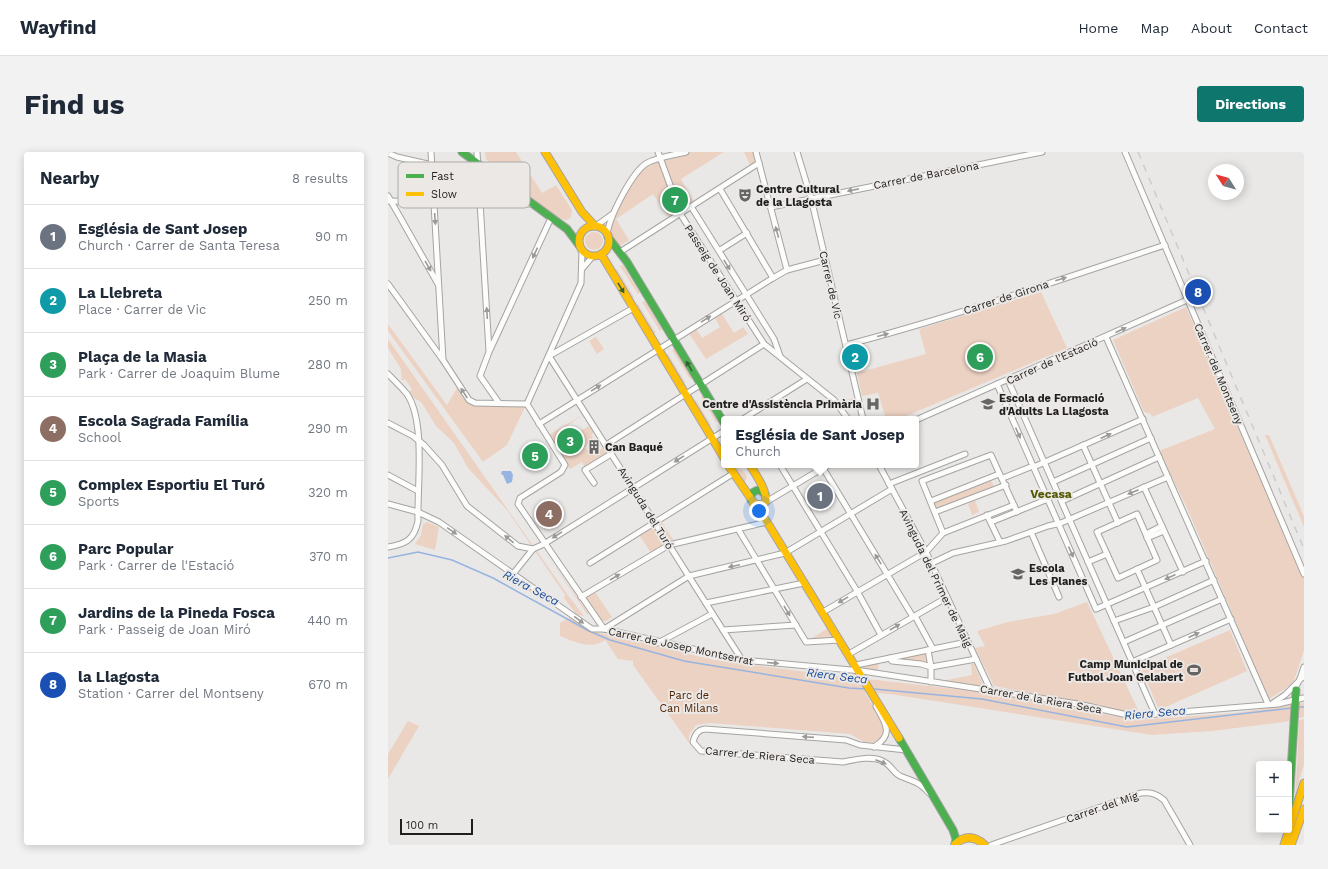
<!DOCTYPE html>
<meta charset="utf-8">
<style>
body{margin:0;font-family:"Work Sans",sans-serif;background:#f2f2f3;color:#1f2937}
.controls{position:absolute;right:12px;bottom:12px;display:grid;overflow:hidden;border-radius:4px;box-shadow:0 2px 10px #0003}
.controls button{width:36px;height:36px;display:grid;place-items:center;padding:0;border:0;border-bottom:1px solid #e0e1e3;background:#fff;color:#1f2937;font:20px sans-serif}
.compass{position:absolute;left:820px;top:12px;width:36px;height:36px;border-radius:50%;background:#fff;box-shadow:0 2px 10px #0003;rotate:307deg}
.scale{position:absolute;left:12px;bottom:10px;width:73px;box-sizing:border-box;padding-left:4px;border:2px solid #201f1e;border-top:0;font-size:11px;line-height:14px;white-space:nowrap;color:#201f1e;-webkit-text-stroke:3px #ebe8e6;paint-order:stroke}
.you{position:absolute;left:371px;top:359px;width:14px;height:14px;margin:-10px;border:3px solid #fff;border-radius:50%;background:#1a73e8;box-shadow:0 0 0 6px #1a73e833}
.badge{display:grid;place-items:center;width:26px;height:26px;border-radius:50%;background:#0f766e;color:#fff;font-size:13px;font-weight:700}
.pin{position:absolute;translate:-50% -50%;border:2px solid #fff;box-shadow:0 1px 4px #0006}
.popup{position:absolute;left:333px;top:264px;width:198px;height:52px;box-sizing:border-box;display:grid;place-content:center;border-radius:4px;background:#fff;filter:drop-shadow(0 1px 3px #0005);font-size:13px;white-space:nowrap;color:#747a83}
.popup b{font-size:15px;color:#1f2937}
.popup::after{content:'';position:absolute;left:50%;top:100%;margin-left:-8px;border:8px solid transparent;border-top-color:#fff}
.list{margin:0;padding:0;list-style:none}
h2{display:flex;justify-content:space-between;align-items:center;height:52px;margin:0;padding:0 16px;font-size:17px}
h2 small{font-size:13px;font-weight:400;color:#747a83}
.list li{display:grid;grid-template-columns:26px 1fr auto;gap:12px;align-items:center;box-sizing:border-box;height:64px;padding:0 16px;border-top:1px solid #e0e1e3}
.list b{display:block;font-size:15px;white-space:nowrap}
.list p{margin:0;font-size:13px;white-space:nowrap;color:#747a83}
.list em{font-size:13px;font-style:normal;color:#747a83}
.map{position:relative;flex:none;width:916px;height:693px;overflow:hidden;border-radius:4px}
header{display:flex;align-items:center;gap:24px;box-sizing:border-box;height:56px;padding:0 20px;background:#fff;border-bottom:1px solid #e0e1e3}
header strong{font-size:19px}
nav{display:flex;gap:22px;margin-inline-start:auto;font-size:14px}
.intro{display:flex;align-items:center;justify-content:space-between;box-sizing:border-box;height:96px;padding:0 24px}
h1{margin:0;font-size:28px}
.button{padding:10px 18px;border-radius:4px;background:#0f766e;color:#fff;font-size:14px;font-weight:700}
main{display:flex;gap:24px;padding:0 24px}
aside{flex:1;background:#fff;border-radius:4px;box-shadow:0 2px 10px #0003}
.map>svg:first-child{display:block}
.green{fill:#ecd2c2}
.water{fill:#97b4e0}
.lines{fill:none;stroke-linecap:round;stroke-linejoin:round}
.stream{stroke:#97b4e0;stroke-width:1.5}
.street-casing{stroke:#a5a4a3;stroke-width:7}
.fast-casing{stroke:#a5a4a3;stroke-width:9}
.slow-casing{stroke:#a5a4a3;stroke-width:9}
.street{stroke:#fcfcfb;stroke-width:5}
.fast{stroke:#4caf50;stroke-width:7}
.slow{stroke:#ffc107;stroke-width:7}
.rail{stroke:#cdcccc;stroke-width:1.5;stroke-dasharray:7 7;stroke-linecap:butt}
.oneway{fill:#999998}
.oneway2{fill:#346034}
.labels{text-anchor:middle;stroke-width:4;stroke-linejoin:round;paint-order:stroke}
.street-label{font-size:11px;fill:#201f1e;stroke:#ebe8e6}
.poi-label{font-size:11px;font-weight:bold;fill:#201f1e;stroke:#ebe8e6;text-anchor:start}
.park-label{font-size:11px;fill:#4f2300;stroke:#ebe8e6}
.neighbourhood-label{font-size:12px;font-weight:bold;fill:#535a04;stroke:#ebe8e6}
.water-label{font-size:12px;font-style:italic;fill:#1b4e99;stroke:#ebe8e6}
.key{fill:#ebe8e6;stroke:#aeacaa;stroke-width:1}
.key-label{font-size:11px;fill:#201f1e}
</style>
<header>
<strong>Wayfind</strong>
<nav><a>Home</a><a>Map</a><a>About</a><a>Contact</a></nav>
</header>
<div class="intro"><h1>Find us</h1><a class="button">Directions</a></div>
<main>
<aside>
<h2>Nearby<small>8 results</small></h2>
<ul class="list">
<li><span class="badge" style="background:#6b7280">1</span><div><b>Església de Sant Josep</b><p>Church · Carrer de Santa Teresa</p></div><em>90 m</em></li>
<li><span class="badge" style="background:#0f9aa8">2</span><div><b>La Llebreta</b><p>Place · Carrer de Vic</p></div><em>250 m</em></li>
<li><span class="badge" style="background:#2e9e5b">3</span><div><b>Plaça de la Masia</b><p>Park · Carrer de Joaquim Blume</p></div><em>280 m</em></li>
<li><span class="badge" style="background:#8d6e63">4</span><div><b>Escola Sagrada Família</b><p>School</p></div><em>290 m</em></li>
<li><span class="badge" style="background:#2e9e5b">5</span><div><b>Complex Esportiu El Turó</b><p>Sports</p></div><em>320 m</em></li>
<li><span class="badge" style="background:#2e9e5b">6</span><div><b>Parc Popular</b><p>Park · Carrer de l'Estació</p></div><em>370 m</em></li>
<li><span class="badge" style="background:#2e9e5b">7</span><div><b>Jardins de la Pineda Fosca</b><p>Park · Passeig de Joan Miró</p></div><em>440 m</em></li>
<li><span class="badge" style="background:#1a4fb4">8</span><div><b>la Llagosta</b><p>Station · Carrer del Montseny</p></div><em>670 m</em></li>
</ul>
</aside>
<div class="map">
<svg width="916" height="693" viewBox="0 0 916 693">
<rect width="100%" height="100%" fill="#eae8e7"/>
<g class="green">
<path d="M97,0H128L154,41L168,33L184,58L183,65L179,68C165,68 112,19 98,7Z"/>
<path d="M301,0H336L293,27L305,49L280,64L265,42L228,67L241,88L230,95C227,89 221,83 222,76C222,64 248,22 258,16C269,9 288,4 301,0Z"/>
<path d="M356,0H366L367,10L362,13Z"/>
<circle cx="206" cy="89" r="9"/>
<path d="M235,113L252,141L250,142L232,114Z"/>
<path d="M229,117L246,145L244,146L226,118Z"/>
<path d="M653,140L679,196L511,267H498L490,241L474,244L469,221L538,202L531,177Z"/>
<path d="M257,149L274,177L272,179L254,150Z"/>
<path d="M250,152L268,181L265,182L248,154Z"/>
<path d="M798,155L916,427V498L909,520L905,530L897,537L881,547L799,356L771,299L827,277L810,246L764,265L763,262L756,260L725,188Z"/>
<path d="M334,162L346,181L355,175L360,182L318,207L300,180L307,175L314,186L332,175L327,166Z"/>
<path d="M0,172L59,253L69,236L77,248L87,254L137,255L119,293L95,310L0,179Z"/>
<path d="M208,185L216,197L209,202L201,189Z"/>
<path d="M0,187L179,442L196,464L189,463L176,446L177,443L119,358L80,316L66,291L48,274L33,250L26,246L22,240L24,237L17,227L14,229L13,217L0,196Z"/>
<path d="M287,197L305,225L302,227L284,198Z"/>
<path d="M280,202L297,230L295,232L277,203Z"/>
<path d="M315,244L330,269L328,270L313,245Z"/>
<path d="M466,246L467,253L457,256L452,250Z"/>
<path d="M308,248L323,273L321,275L306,249Z"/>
<path d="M194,263L175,277L183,285L201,274L206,280L203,283L205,285L197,296L208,304L216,293L221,301L197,316L194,310L182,317L159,284Z"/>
<path d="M877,283H881L916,364V375Z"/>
<path d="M344,315C351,314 356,319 359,325L357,330L354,332Z"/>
<path d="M602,326L607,337L547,360L543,349Z"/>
<path d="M587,348L591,360L584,363L580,352Z"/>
<path d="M166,355L171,364L155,374L150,366Z"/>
<path d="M272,367L286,389L263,401L250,381Z"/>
<path d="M39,370L51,375L47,398L27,392L33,383L35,372Z"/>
<path d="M157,400L201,462H199Z"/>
<path d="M122,421L145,437L142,440L119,425Z"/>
<path d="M207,440L224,465L218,469H214L197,446Z"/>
<path d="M699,450L751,560L742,561L606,534L587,496L597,494L589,479L620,470L666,462Z"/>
<path d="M183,465L204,479L326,508L458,525L452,520L468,522L470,526L604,541L737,566L761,567L847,561L916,551V565L896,570L824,579L764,583L502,542L477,540C484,556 506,574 490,591L476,590L462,582L322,571L308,573L301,583V591L245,513V509L230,507L217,488C203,498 186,490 172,484V471Z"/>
<path d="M440,476L446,487L418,490Z"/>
<path d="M842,478L859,519L771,558L753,516Z"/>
<path d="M540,498L543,515L502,506Z"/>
<path d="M491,508L490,519L478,518L474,512Z"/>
<path d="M583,512H586L594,530V537L549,530L584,523Z"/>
<path d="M916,567V613L908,638L911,568Z"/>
<path d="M20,569L31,574L0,627V602Z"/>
</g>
<path class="water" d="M114,319H123L125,323L124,330L119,332L115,323L113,322Z"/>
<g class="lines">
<g class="stream">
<path d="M0,406L30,400L64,408L105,426L201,479L222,488L296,509L461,536L478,537"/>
<path d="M486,537L594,547L739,575L904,556"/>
<path d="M909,555H916"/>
</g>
<defs>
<g id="street">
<path d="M43,0L55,208"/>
<path d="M89,0L101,199"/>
<path d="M270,0L293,63L376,192L446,248L460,267"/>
<path d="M368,0L399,118"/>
<path d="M409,0L423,46L475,267"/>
<path d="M737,0L916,422"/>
<path d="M0,1L9,5L44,13"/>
<path d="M332,37L385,126"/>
<path d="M0,44L50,132"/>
<path d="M0,49L144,52"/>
<path d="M383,55L654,0"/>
<path d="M304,56L386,187L392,204"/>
<path d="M208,74L223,63"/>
<path d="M219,83C221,65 244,20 259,11C270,5 286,3 298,0"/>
<path d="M332,98L359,81"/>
<path d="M232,100L371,11"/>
<path d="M194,117L205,104"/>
<path d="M0,132L55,208L81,248L87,251L139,252"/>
<path d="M245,155L242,158L161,204L354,508"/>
<path d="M718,185L880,552"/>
<path d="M458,193C565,165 671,128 777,93"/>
<path d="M0,222C6,228 13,235 19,242C38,270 29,334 30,369C26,388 18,392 0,395"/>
<path d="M620,228L767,562"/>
<path d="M609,232L708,457L818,409"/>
<path d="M111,251L92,224L101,200L163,66"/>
<path d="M139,252L177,313L173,320L132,346L130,352L216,477L301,424L397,401L504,337"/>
<path d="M139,252L193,131L194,99"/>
<path d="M355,267L419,227"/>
<path d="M528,268L799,148"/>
<path d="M0,271L25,284L36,293L54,313L79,354L130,394L145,397L156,392L336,279"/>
<path d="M151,272L385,126L399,118L437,108"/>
<path d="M218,293L376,192"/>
<path d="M695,293L730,371"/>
<path d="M392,313L469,439L493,483"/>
<path d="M491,313L538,400L603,539"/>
<path d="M435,316L525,465"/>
<path d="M0,323L30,339"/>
<path d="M615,326L645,314H648L755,267"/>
<path d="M665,330L763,286"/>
<path d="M206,331L197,318L223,302"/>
<path d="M501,332L577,302"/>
<path d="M756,335L795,420"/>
<path d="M543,349L611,322"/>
<path d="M674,349L771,305"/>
<path d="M378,350L440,313"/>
<path d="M0,352L30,360L51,370L204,477H216L354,508L474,519L690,552L744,564L890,552L915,546"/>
<path d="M547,360L618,333"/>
<path d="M749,362L769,408L730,426L709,380Z"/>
<path d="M599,363L612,390"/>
<path d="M603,370L660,347"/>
<path d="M350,377L418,490L452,488"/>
<path d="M643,380L671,445"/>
<path d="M555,381L534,329L603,303L629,360"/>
<path d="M758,382L774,374"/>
<path d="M759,386L776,379"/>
<path d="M700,410L719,402"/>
<path d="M202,411L346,321"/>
<path d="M542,412L565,401L618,389L660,374L673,371L780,325"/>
<path d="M749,417L783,493"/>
<path d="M125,422L145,397"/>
<path d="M193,445L281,393L379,370"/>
<path d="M318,451L416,431"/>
<path d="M435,460L538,400L555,381L626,353"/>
<path d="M527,464L545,497"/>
<path d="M726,469L766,455L826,428"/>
<path d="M335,478L408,473"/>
<path d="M736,490L834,447"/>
<path d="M270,491L324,462"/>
<path d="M540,498L579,490"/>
<path d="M461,502L558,446"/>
<path d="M744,510L843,467"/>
<path d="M468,513L502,506"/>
<path d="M543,515L588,507"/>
<path d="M912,527L916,515"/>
<path d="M543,530V515L540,498L502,506L504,509L533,512L543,515"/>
<path d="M908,534L912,527L916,525"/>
<path d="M885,551L897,543L909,531"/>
<path d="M486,595C507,582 497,571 488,554"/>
<path d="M518,598L472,593L458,588L317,577C309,578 307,583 305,590L313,599L455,610C468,607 487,603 498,611C504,615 506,621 512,624C526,630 530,629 541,641"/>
<path d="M603,693L753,641C763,640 769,642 776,648L802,693"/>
</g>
<g id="fast">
<path d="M74,0L179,77L191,93"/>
<path d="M220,85L239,110L336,271"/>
<path d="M363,348V342C369,337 371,337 377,342"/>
<path d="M511,586L565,678L568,687L567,692"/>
<path d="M901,652L908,538"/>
</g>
<g id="slow">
<path d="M157,0L194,60L207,74"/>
<circle cx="206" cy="89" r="15"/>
<path d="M213,102L336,306"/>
<path d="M340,313L379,370L511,586"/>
<path d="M362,313C369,325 378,336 378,350L373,353L365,351"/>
<path d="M567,692C577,683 587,684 597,693"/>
<path d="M896,693L916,631"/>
<path d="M903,693L916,657"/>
</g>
</defs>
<use href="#street" class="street-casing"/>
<use href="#fast" class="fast-casing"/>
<use href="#slow" class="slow-casing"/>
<use href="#street" class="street"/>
<use href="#fast" class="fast"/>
<use href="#slow" class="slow"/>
<path class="rail" d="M750,0L916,397"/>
</g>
<defs><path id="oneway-solid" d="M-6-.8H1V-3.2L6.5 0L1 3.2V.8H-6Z"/></defs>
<g class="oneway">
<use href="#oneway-solid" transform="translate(465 38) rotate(169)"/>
<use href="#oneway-solid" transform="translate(47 67) rotate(86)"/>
<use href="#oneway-solid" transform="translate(389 80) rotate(-105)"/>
<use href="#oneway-solid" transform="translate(147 101) rotate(115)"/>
<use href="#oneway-solid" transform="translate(339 113) rotate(58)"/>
<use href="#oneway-solid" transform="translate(40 114) rotate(60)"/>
<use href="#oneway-solid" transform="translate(673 127) rotate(-18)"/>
<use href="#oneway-solid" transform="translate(99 161) rotate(-93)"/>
<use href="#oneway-solid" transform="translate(318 167) rotate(-32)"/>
<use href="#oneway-solid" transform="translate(733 178) rotate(-24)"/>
<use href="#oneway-solid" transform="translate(495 183) rotate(-15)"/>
<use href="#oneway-solid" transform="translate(208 236) rotate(-32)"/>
<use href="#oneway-solid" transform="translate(76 241) rotate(-123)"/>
<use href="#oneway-solid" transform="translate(630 281) rotate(66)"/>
<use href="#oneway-solid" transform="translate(718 284) rotate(-24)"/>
<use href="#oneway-solid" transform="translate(291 307) rotate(148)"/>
<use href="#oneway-solid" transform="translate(745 340) rotate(157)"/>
<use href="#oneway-solid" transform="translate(64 379) rotate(35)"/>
<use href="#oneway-solid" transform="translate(169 383) rotate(148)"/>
<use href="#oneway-solid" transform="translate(121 387) rotate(-141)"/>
<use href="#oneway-solid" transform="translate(683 400) rotate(66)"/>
<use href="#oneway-solid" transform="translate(490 407) rotate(-122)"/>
<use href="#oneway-solid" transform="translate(346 414) rotate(168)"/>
<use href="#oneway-solid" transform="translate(227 425) rotate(-30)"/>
<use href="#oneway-solid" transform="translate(782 425) rotate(156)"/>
<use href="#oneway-solid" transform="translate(455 448) rotate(149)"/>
<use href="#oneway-solid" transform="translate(399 459) rotate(59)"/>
<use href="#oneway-solid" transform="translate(191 468) rotate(36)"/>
<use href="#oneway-solid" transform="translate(507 475) rotate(-30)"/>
<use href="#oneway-solid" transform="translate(806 483) rotate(-24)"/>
<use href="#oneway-solid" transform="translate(385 511) rotate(5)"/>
<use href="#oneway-solid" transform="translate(420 585) rotate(-176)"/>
<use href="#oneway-solid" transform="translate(493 610) rotate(21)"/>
</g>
<g class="oneway2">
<use href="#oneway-solid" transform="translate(233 136) rotate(59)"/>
<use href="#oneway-solid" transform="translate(301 214) rotate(-121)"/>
</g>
<defs>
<symbol id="theatre-bare" viewBox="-9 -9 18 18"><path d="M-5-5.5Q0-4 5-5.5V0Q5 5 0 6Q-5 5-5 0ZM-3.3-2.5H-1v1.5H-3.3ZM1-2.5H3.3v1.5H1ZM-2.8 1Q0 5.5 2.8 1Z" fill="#676564" stroke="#ebe8e6" stroke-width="2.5" paint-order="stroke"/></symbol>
<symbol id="hospital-bare" viewBox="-9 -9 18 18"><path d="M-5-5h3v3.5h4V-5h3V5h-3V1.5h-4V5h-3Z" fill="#676564" stroke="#ebe8e6" stroke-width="2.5" paint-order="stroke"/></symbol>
<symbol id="university-bare" viewBox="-9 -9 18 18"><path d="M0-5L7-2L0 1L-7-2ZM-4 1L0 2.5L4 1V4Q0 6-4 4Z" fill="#676564" stroke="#ebe8e6" stroke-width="2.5" paint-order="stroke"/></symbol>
<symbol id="building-bare" viewBox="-9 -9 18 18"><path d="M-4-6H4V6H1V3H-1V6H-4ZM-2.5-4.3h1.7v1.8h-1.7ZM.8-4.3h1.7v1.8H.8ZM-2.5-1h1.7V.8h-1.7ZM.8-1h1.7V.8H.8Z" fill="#676564" stroke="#ebe8e6" stroke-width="2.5" paint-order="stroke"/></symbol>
<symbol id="school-bare" viewBox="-9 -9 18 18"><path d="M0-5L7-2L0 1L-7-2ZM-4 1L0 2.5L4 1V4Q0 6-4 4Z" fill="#676564" stroke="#ebe8e6" stroke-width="2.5" paint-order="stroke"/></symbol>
<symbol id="stadium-bare" viewBox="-9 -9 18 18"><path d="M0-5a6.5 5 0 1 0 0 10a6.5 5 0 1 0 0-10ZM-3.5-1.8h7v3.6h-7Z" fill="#676564" stroke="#ebe8e6" stroke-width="2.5" paint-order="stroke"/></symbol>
</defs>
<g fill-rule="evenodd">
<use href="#theatre-bare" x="347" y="33" width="20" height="20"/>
<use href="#hospital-bare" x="475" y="242" width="20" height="20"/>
<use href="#university-bare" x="590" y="242" width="20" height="20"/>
<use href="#building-bare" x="196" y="285" width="20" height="20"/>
<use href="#school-bare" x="620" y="412" width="20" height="20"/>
<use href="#stadium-bare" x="796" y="508" width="20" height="20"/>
</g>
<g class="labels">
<g class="street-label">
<text transform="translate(538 23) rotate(-11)" y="4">Carrer de Barcelona</text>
<text transform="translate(330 121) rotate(57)" y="4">Passeig de Joan Miró</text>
<text transform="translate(443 133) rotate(77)" y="4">Carrer de Vic</text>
<text transform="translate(618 145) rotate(-18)" y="4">Carrer de Girona</text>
<text transform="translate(664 209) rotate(-24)" y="4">Carrer de l'Estació</text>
<text transform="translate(831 222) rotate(67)" y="4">Carrer del Montseny</text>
<text transform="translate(258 356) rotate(58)" y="4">Avinguda del Turó</text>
<text transform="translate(548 426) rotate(64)" y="4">Avinguda del Primer de Maig</text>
<text transform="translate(293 494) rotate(12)" y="4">Carrer de Josep Montserrat</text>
<text transform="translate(653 547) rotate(10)" y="4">Carrer de la Riera Seca</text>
<text transform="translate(372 603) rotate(5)" y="4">Carrer de Riera Seca</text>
<text transform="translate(714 655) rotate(-19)" y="4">Carrer del Mig</text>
</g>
<g class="poi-label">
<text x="368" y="41">Centre Cultural<tspan x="368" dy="13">de la Llagosta</tspan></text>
<text x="611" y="250">Escola de Formació<tspan x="611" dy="13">d'Adults La Llagosta</tspan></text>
<text x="474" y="256" text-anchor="end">Centre d'Assistència Primària</text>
<text x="217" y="299">Can Baqué</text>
<text x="641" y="420">Escola<tspan x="641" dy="13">Les Planes</tspan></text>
<text x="795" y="516" text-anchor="end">Camp Municipal de<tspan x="795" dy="13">Futbol Joan Gelabert</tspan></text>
</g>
<g class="park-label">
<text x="301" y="547">Parc de<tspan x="301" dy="13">Can Milans</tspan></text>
</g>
<g class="neighbourhood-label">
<text x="663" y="346">Vecasa</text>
</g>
<g class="water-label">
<text transform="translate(143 436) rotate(28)" y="4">Riera Seca</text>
<text transform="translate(449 524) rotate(7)" y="4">Riera Seca</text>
<text transform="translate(767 561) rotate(-5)" y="4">Riera Seca</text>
</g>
</g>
<rect x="10" y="10" width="132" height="46" rx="6" class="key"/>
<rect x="18" y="22" width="18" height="4" fill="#4caf50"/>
<rect x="18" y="40" width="18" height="4" fill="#ffc107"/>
<g class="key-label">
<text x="43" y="28">Fast</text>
<text x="43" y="46">Slow</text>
</g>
</svg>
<div class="controls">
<button>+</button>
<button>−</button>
</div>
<svg class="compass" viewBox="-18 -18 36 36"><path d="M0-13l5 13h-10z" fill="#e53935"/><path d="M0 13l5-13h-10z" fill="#747a83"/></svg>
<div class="scale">100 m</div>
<div class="you"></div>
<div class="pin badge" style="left:432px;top:344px;background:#6b7280">1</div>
<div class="popup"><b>Església de Sant Josep</b>Church</div>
<div class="pin badge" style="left:467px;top:205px;background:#0f9aa8">2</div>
<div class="pin badge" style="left:182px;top:289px;background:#2e9e5b">3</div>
<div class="pin badge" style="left:161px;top:362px;background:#8d6e63">4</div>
<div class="pin badge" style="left:147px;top:304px;background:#2e9e5b">5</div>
<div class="pin badge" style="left:592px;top:205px;background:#2e9e5b">6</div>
<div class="pin badge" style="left:287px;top:48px;background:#2e9e5b">7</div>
<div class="pin badge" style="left:810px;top:140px;background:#1a4fb4">8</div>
</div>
</main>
